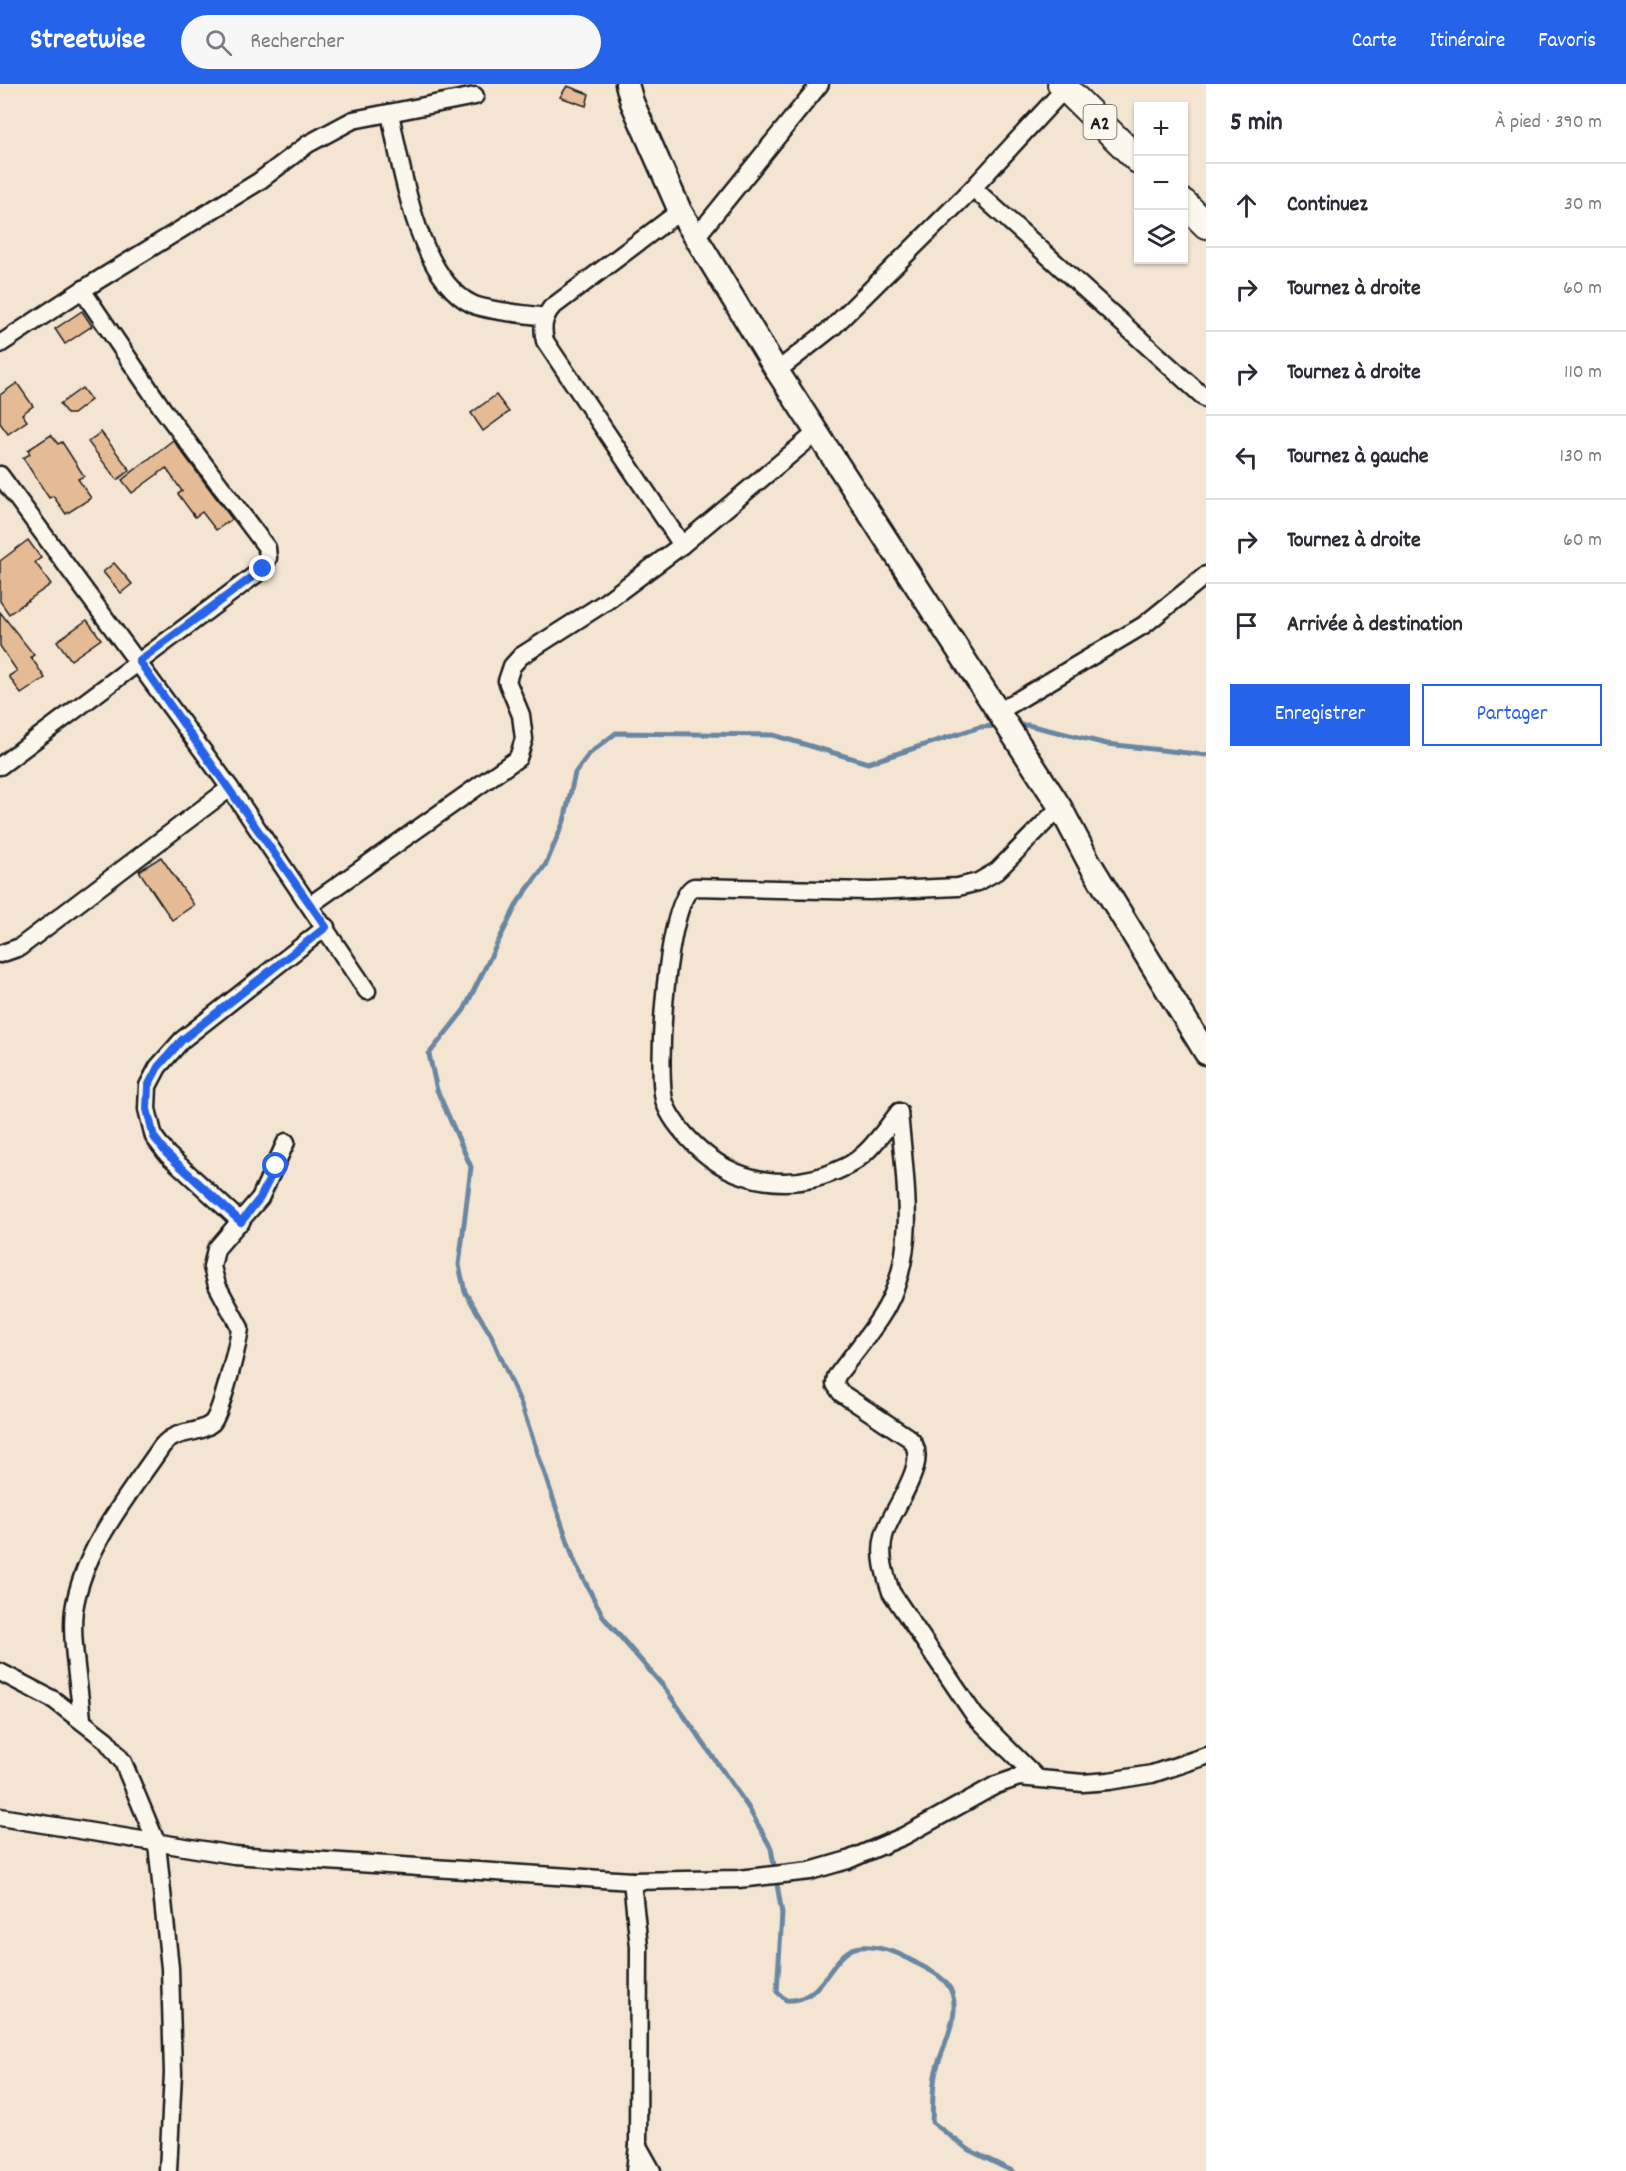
<!DOCTYPE html>
<html lang="fr">
<meta charset="utf-8">
<style>
body{margin:0;font-family:Dekko,sans-serif;background:#f7f7f7;color:#2b2b33}
.controls{position:absolute;right:18px;top:18px;display:grid;overflow:hidden;border-radius:0px;box-shadow:0 2px 4px #0004}
.controls button{width:54px;height:54px;display:grid;place-items:center;padding:0;border:0;border-bottom:2px solid #e1e1e2;background:#fff;color:#2b2b33;font:30px sans-serif}
.stop{position:absolute;width:18px;height:18px;margin:-14px;border:4px solid #2563eb;border-radius:50%;background:#fff}
.stop.end{background:#2563eb;border-color:#fff;box-shadow:0 2px 6px #0008}
.list{margin:0;padding:0;list-style:none}
h2{display:flex;justify-content:space-between;align-items:center;height:78px;margin:0;padding:0 24px;font-size:26px}
h2 small{font-size:20px;font-weight:400;color:#7c7c81}
.list li{display:grid;grid-template-columns:39px 1fr auto;gap:18px;align-items:center;box-sizing:border-box;height:84px;padding:0 24px;border-top:2px solid #e1e1e2}
.list b{display:block;font-size:22px;white-space:nowrap}
.list em{font-size:20px;font-style:normal;color:#7c7c81}
.actions{display:flex;gap:12px;padding:18px 24px}
.actions a{flex:1;padding:14px 0;border:2px solid #2563eb;border-radius:0px;text-align:center;font-size:21px;color:#2563eb}
.actions .main{background:#2563eb;color:#fff}
.icon{flex:none;width:33px;height:33px;fill:none;stroke:currentColor;stroke-width:2;stroke-linecap:round;stroke-linejoin:round}
.map{position:relative;flex:none;width:1206px;height:2087px;overflow:hidden}
header{display:flex;align-items:center;gap:36px;box-sizing:border-box;height:84px;padding:0 30px;background:#2563eb;color:#fff}
header strong{font-size:28px}
nav{display:flex;gap:33px;margin-inline-start:auto;font-size:21px}
.search{width:420px;height:54px;background:#f7f7f7;display:flex;align-items:center;gap:15px;box-sizing:border-box;padding:0 21px;border-radius:33px;color:#7c7c81;font-size:22px}
main{display:flex}
aside{flex:1;background:#fff}
.map>svg:first-child{display:block}
.lines{fill:none;stroke-linecap:round;stroke-linejoin:round}
.stream{stroke:#6a87a2;stroke-width:5}
.building{fill:#e5bb95;stroke:#1c1c1c;stroke-width:1.5}
.street-casing{stroke:#1c1c1c;stroke-width:21}
.secondary-casing{stroke:#1c1c1c;stroke-width:27}
.primary-casing{stroke:#1c1c1c;stroke-width:30}
.street{stroke:#fbf7ec;stroke-width:16}
.secondary{stroke:#fbf7ec;stroke-width:22}
.primary{stroke:#fbf7ec;stroke-width:26}
.route{stroke:#2563eb;stroke-width:8}
.labels{text-anchor:middle;stroke-width:5;stroke-linejoin:round;paint-order:stroke}
.shield{fill:#fbf7ec;stroke:#5f5e5a;stroke-width:1.5}
.shield-label{font-size:20px;font-weight:bold;fill:#1c1c1c}
</style>
<header>
<strong>Streetwise</strong>
<div class="search"><svg class="icon" aria-label="search" viewBox="0 0 24 24"><circle cx="10" cy="10" r="6"/><path d="M15 15l6 6"/></svg>Rechercher</div>
<nav><a>Carte</a><a>Itinéraire</a><a>Favoris</a></nav>
</header>
<main>
<div class="map">
<svg width="1206" height="2087" viewBox="0 0 1206 2087">
<rect width="100%" height="100%" fill="#f4e5d2"/>
<filter id="ink" filterUnits="userSpaceOnUse"><feTurbulence type="fractalNoise" baseFrequency=".0167" numOctaves="2"/><feDisplacementMap in="SourceGraphic" scale="12" xChannelSelector="R" yChannelSelector="G"/><feConvolveMatrix kernelMatrix="1 2 1 2 8 2 1 2 1" color-interpolation-filters="sRGB"/></filter>
<g filter="url(#ink)">
<g class="lines">
<g class="stream">
<path d="M1000,642L980,643L868,679L773,651L616,649L589,670L575,689L564,737L546,780L518,818L464,926L429,970L437,1006L471,1083L459,1181L465,1208L491,1251L521,1320L575,1479L604,1534L664,1603L748,1723L771,1764L782,1830L777,1908L786,1916C822,1919 828,1877 852,1865C865,1859 892,1866 905,1873C918,1881 938,1888 947,1900C966,1924 942,1962 936,1987C932,2003 933,2021 932,2038L969,2066L1012,2087"/>
<path d="M1015,642L1028,641L1107,660L1206,671"/>
</g>
</g>
<g class="building">
<path d="M567,2L589,10L586,22L560,13Z"/>
<path d="M82,227L92,242L65,260L55,245Z"/>
<path d="M17,299L33,322L22,330L27,337L8,350L0,339V311Z"/>
<path d="M82,304L91,316L73,330H67L60,320Z"/>
<path d="M496,311L509,328L483,347L471,329Z"/>
<path d="M101,348L130,386L117,396L88,358Z"/>
<path d="M51,351L58,360L62,358L84,392L78,395L91,414L66,430L53,412L49,414L23,374L30,370L28,366Z"/>
<path d="M173,356L232,435L216,446L202,428L195,433L178,410L182,407L166,384L132,409L122,396Z"/>
<path d="M28,456L41,474L35,478L51,500L9,530L0,517V477Z"/>
<path d="M114,479L132,500L121,509L103,488Z"/>
<path d="M0,528L34,571L31,573L45,594L21,610L9,592L17,587L0,562Z"/>
<path d="M87,536L101,555L71,576L57,557Z"/>
<path d="M161,773L194,821L172,836L139,787Z"/>
</g>
<g class="lines">
<defs>
<g id="street">
<path d="M390,29C401,83 418,194 472,220C486,227 527,230 544,233"/>
<path d="M973,104L1206,315"/>
<path d="M680,127L551,224C543,235 542,244 545,257L682,461"/>
<path d="M697,152L820,0"/>
<path d="M0,260L82,206L258,98L308,60L353,36L475,12"/>
<path d="M777,287L833,243L973,104L1069,0"/>
<path d="M0,391L230,704L367,907"/>
<path d="M998,628L1144,541L1206,491"/>
<path d="M0,682L263,485L268,474L267,464L162,324L82,206"/>
<path d="M310,821L518,674L524,655L521,631L507,597L512,582L521,572L604,519L682,461L816,349"/>
<path d="M0,870L20,863L230,704"/>
<path d="M899,1028C883,1048 868,1072 845,1083C793,1109 735,1101 694,1060C683,1049 670,1034 665,1019C655,991 667,811 694,803L870,807L958,803L978,798L997,787L1060,723"/>
<path d="M899,1028C904,1091 919,1163 887,1222C875,1245 852,1271 836,1293L835,1300L841,1309L909,1354C934,1376 890,1426 884,1452C879,1472 885,1490 891,1508L975,1632L1036,1693"/>
<path d="M241,1138L167,1070L154,1053L147,1025L148,1002L158,983L182,956L326,843"/>
<path d="M0,1588L54,1616L106,1656L123,1678L157,1760L170,1884L173,1989L168,2087"/>
<path d="M82,1636C80,1607 70,1553 74,1526C83,1465 128,1412 162,1362C177,1344 197,1352 212,1339C221,1330 238,1260 240,1244L217,1201L212,1183L216,1165L260,1114L286,1058"/>
<path d="M0,1733L234,1771L632,1797L738,1795L810,1787L848,1776L904,1752L996,1701L1019,1693L1083,1699L1109,1697L1152,1690L1206,1672"/>
<path d="M632,1797L639,1863L638,2062L635,2087"/>
<path d="M638,2062L652,2087"/>
</g>
<path id="secondary" d="M627,0L632,18L680,127L777,287L1060,723L1089,778L1206,969"/>
<g id="primary">
<path d="M1061,0L1138,76"/>
<path d="M1184,119L1206,141"/>
</g>
</defs>
<use href="#street" class="street-casing"/>
<use href="#secondary" class="secondary-casing"/>
<use href="#primary" class="primary-casing"/>
<use href="#street" class="street"/>
<use href="#secondary" class="secondary"/>
<use href="#primary" class="primary"/>
</g>
</g>
<g class="lines" filter="url(#ink)">
<path class="route" d="M263,485L139,577L326,843L182,956L158,983L148,1002L147,1025L154,1053L167,1070L241,1138L260,1114L276,1082"/>
</g>
<g class="labels">
<rect class="shield" x="1083.5" y="21" width="33" height="34" rx="4.5"/>
<g class="shield-label">
<text x="1100" y="45">A2</text>
</g>
</g>
</svg>
<div class="controls">
<button>+</button>
<button>−</button>
<button><svg class="icon" aria-label="layers" viewBox="0 0 24 24"><path d="M12 4l9 5-9 5-9-5zM3 14l9 5 9-5"/></svg></button>
</div>
<div class="stop" style="left:276px;top:1082px"></div>
<div class="stop end" style="left:263px;top:485px"></div>
</div>
<aside>
<h2>5 min<small>À pied · 390 m</small></h2>
<ul class="list">
<li><svg class="icon" aria-label="ahead" viewBox="0 0 24 24"><path d="M12 20V5M6 11l6-6 6 6"/></svg><div><b>Continuez</b></div><em>30 m</em></li>
<li><svg class="icon" aria-label="right" viewBox="0 0 24 24"><path d="M7 20v-9h11M14 6l5 5-5 5"/></svg><div><b>Tournez à droite</b></div><em>60 m</em></li>
<li><svg class="icon" aria-label="right" viewBox="0 0 24 24"><path d="M7 20v-9h11M14 6l5 5-5 5"/></svg><div><b>Tournez à droite</b></div><em>110 m</em></li>
<li><svg class="icon" aria-label="left" viewBox="0 0 24 24"><path d="M17 20v-9H6M10 6l-5 5 5 5"/></svg><div><b>Tournez à gauche</b></div><em>130 m</em></li>
<li><svg class="icon" aria-label="right" viewBox="0 0 24 24"><path d="M7 20v-9h11M14 6l5 5-5 5"/></svg><div><b>Tournez à droite</b></div><em>60 m</em></li>
<li><svg class="icon" aria-label="arrive" viewBox="0 0 24 24"><path d="M6 21V4h12l-3 4 3 4H6"/></svg><div><b>Arrivée à destination</b></div></li>
</ul>
<div class="actions"><a class="main">Enregistrer</a><a>Partager</a></div>
</aside>
</main>
